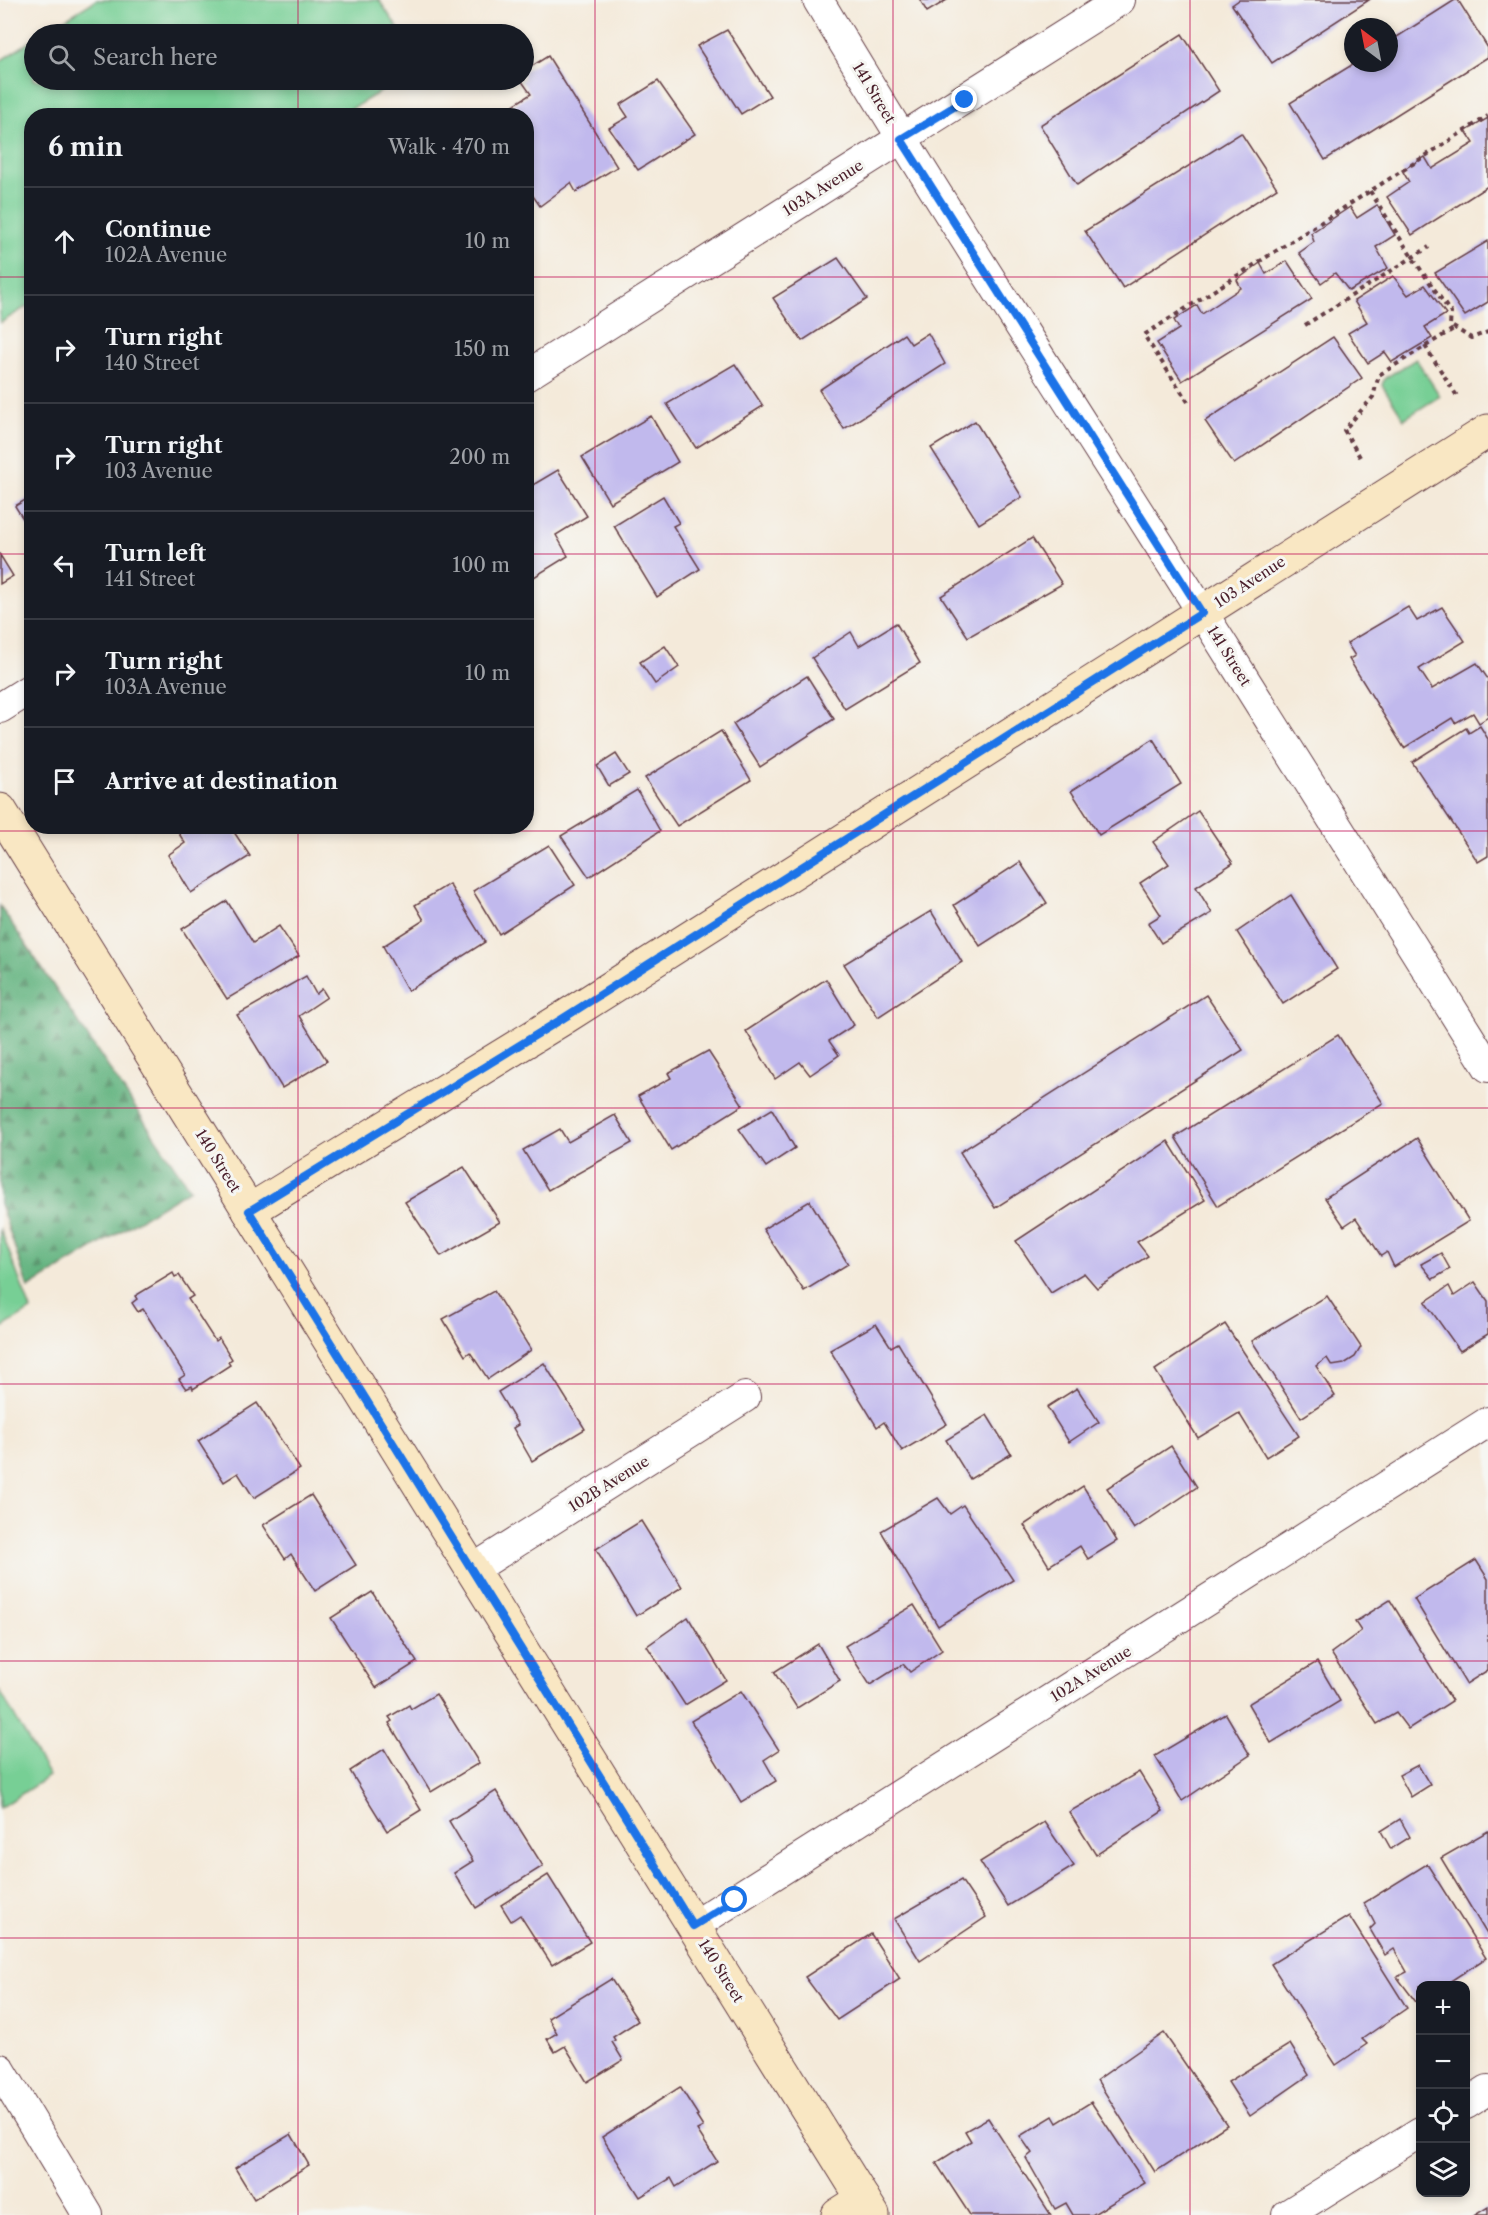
<!DOCTYPE html>
<meta charset="utf-8">
<style>
body{margin:0;font-family:"Libre Caslon Text",serif;background:#20242c;color:#f1f3f6}
.controls{position:absolute;right:18px;bottom:18px;display:grid;overflow:hidden;border-radius:12px;box-shadow:0 3px 9px #0003}
.controls button{width:54px;height:54px;display:grid;place-items:center;padding:0;border:0;border-bottom:2px solid #363941;background:#171b24;color:#f1f3f6;font:30px sans-serif}
.compass{position:absolute;left:1344px;top:18px;width:54px;height:54px;border-radius:50%;background:#171b24;box-shadow:0 3px 9px #0003;rotate:328deg}
.stop{position:absolute;width:18px;height:18px;margin:-14px;border:4px solid #1a73e8;border-radius:50%;background:#fff}
.stop.end{background:#1a73e8;border-color:#fff;box-shadow:0 2px 6px #0008}
.list{margin:0;padding:0;list-style:none}
h2{display:flex;justify-content:space-between;align-items:center;height:78px;margin:0;padding:0 24px;font-size:26px}
h2 small{font-size:20px;font-weight:400;color:#9ea1a6}
.list li{display:grid;grid-template-columns:39px 1fr auto;gap:18px;align-items:center;box-sizing:border-box;height:108px;padding:0 24px;border-top:2px solid #363941}
.list b{display:block;font-size:22px;white-space:nowrap}
.list p{margin:0;font-size:20px;white-space:nowrap;color:#9ea1a6}
.list em{font-size:20px;font-style:normal;color:#9ea1a6}
.icon{flex:none;width:33px;height:33px;fill:none;stroke:currentColor;stroke-width:2;stroke-linecap:round;stroke-linejoin:round}
.map{position:relative;flex:none;width:1488px;height:2215px;overflow:hidden}
.search{position:absolute;background:#171b24;box-shadow:0 3px 9px #0003;left:24px;top:24px;width:510px;height:66px;display:flex;align-items:center;gap:15px;box-sizing:border-box;padding:0 21px;border-radius:33px;color:#9ea1a6;font-size:22px}
.panel{position:absolute;background:#171b24;box-shadow:0 3px 9px #0003;left:24px;top:108px;width:510px;height:726px;border-radius:24px}
.map>svg:first-child{display:block}
.green{fill:#77cf95;stroke:#607760;stroke-width:1.5}
.forest{fill:url(#forest-firs);stroke:#566854;stroke-width:1.5}
.building{fill:#c1b9ed}
.lines{fill:none;stroke-linecap:round;stroke-linejoin:round}
.street-casing{stroke:#643d45;stroke-width:32}
.secondary-casing{stroke:#643d45;stroke-width:35}
.path{stroke:#643d45;stroke-width:4;stroke-dasharray:4.5 4.5;stroke-linecap:butt}
.street{stroke:#fff;stroke-width:30}
.secondary{stroke:#f9e7c3;stroke-width:33}
.route{stroke:#1a73e8;stroke-width:8}
.grid{fill:none;stroke:#c2185b;stroke-width:1.5;stroke-opacity:0.55}
.labels{text-anchor:middle;stroke-width:6;stroke-linejoin:round;paint-order:stroke}
.street-label{font-size:15px;fill:#4a1f2b;stroke:#f6f6f2}
</style>
<div class="map">
<svg width="1488" height="2215" viewBox="0 0 1488 2215">
<defs>
<pattern id="forest-firs" width="22" height="20" patternUnits="userSpaceOnUse" patternTransform="scale(1.5)"><rect width="22" height="20" fill="#61b27e"/><path d="M5 1l3.5 6h-7zM16 11l3.5 6h-7z" fill="#529067"/></pattern>
</defs>
<rect width="100%" height="100%" fill="#f6f6f2"/>
<filter id="ink" filterUnits="userSpaceOnUse"><feTurbulence type="fractalNoise" baseFrequency=".0167" numOctaves="2"/><feDisplacementMap in="SourceGraphic" scale="12" xChannelSelector="R" yChannelSelector="G"/><feConvolveMatrix kernelMatrix="1 2 1 2 8 2 1 2 1" color-interpolation-filters="sRGB"/></filter>
<filter id="wash" filterUnits="userSpaceOnUse"><feTurbulence type="fractalNoise" baseFrequency=".008" numOctaves="4" result="noise"/><feDisplacementMap in="SourceGraphic" scale="24" xChannelSelector="R" yChannelSelector="G"/><feGaussianBlur stdDeviation="1.35" result="paint"/><feColorMatrix in="noise" values="0 0 0 0 0 0 0 0 0 0 0 0 0 0 0 0 0 1.4 0 .05"/><feComposite in="paint" operator="in"/></filter>
<g filter="url(#wash)">
<rect width="100%" height="100%" fill="#f4eada"/>
<g class="green">
<path d="M96,0H379L402,34H41Z"/>
<path d="M34,39V80H400L341,115L32,116L31,304L0,323V61Z"/>
<path d="M1416,359L1440,396L1404,419L1382,385L1385,378Z"/>
<path d="M0,1228L31,1310L0,1329Z"/>
<path d="M0,1691L49,1776L0,1808Z"/>
</g>
<path class="forest" d="M0,906L190,1189L28,1288L0,1203Z"/>
<g id="blocks">
<g class="building">
<path d="M920,0H947L927,12Z"/>
<path d="M1239,0H1369L1272,63L1232,5Z"/>
<path d="M1455,0H1458L1488,48V57L1325,160L1290,103L1355,63H1389V42Z"/>
<path d="M727,30L770,96L741,114L697,46Z"/>
<path d="M1182,34L1219,91L1077,185L1040,125Z"/>
<path d="M548,56L617,167L576,192L571,183L540,206L526,186V116H496L531,94L521,80H524V71Z"/>
<path d="M658,81L695,134L638,170L609,128L628,117L620,105Z"/>
<path d="M1488,118V186L1412,235L1387,197L1409,182L1402,170L1425,157L1432,169L1474,143L1466,131Z"/>
<path d="M1241,133L1277,188L1123,288L1085,231Z"/>
<path d="M1377,205L1395,235L1376,247L1388,268L1349,291L1335,273L1321,283L1299,253L1314,242L1311,233L1350,207L1357,218Z"/>
<path d="M1488,241V302L1465,316L1435,273Z"/>
<path d="M838,258L867,299L802,341L773,298Z"/>
<path d="M1287,261L1312,299L1182,381L1157,343L1179,329L1174,320L1197,305L1202,314L1241,288L1237,280L1260,263L1266,274Z"/>
<path d="M1393,276L1408,295L1425,285L1446,314L1425,327L1432,338L1392,362L1385,352L1368,363L1348,333L1367,322L1354,301Z"/>
<path d="M928,333L945,364L844,429L819,390L904,334L911,344Z"/>
<path d="M1333,337L1362,378L1234,464L1205,421Z"/>
<path d="M735,364L763,406L696,448L667,404Z"/>
<path d="M651,416L678,462L610,503L582,457Z"/>
<path d="M975,421L1022,497L979,524L931,448Z"/>
<path d="M558,470L587,516L556,535L568,556L534,577L526,565V489Z"/>
<path d="M32,496V533L15,506Z"/>
<path d="M663,496L679,523L673,526L700,569L657,597L614,526Z"/>
<path d="M1032,538L1062,584L968,637L941,596Z"/>
<path d="M0,555L13,576L0,584Z"/>
<path d="M1408,607L1417,621L1442,607L1465,641L1419,669L1432,689L1477,663L1488,679V717L1479,723L1473,713L1455,723L1452,718L1404,748L1349,659L1355,656L1347,643Z"/>
<path d="M896,623L920,663L845,709L812,658L851,632L859,646Z"/>
<path d="M665,646L679,667L655,684L640,662Z"/>
<path d="M807,676L834,719L760,767L733,724Z"/>
<path d="M1480,726L1488,739V856L1478,862L1412,762L1466,728L1469,733Z"/>
<path d="M721,731L751,780L677,826L645,778Z"/>
<path d="M1153,739L1181,784L1099,835L1071,791Z"/>
<path d="M616,754L629,774L609,786L597,766Z"/>
<path d="M637,790L660,831L589,877L561,836Z"/>
<path d="M1198,811L1233,863L1196,887L1212,913L1161,943L1148,923L1161,915L1140,883L1169,864L1153,842Z"/>
<path d="M174,826H235L232,829L250,856L191,893L168,855L185,843Z"/>
<path d="M549,845L575,885L499,934L473,891Z"/>
<path d="M1020,862L1047,903L980,946L954,905Z"/>
<path d="M449,884L485,942L408,991L383,946L424,920L415,905Z"/>
<path d="M1291,895L1337,969L1283,1004L1237,932Z"/>
<path d="M227,901L253,943L279,926L299,956L227,999L182,929Z"/>
<path d="M931,911L962,962L878,1017L844,964Z"/>
<path d="M306,976L316,994L322,989L327,997L299,1016L327,1061L282,1088L237,1015Z"/>
<path d="M826,979L854,1025L829,1041L839,1055L810,1075L800,1062L775,1079L746,1031Z"/>
<path d="M1206,995L1243,1050L995,1208L960,1152Z"/>
<path d="M1338,1035L1383,1103L1218,1206L1175,1137Z"/>
<path d="M708,1051L743,1105L671,1150L638,1096L671,1078L668,1073Z"/>
<path d="M772,1109L795,1148L766,1167L739,1129Z"/>
<path d="M615,1115L632,1143L548,1190L523,1150L560,1129L568,1142Z"/>
<path d="M1417,1138L1469,1221L1394,1267L1387,1252L1381,1256L1356,1218L1344,1226L1325,1198Z"/>
<path d="M1168,1141L1205,1200L1137,1242L1148,1256L1097,1288L1084,1273L1051,1293L1016,1241Z"/>
<path d="M464,1167L500,1222L441,1256L405,1202Z"/>
<path d="M810,1201L848,1264L804,1291L763,1229Z"/>
<path d="M1441,1253L1450,1269L1433,1279L1421,1264Z"/>
<path d="M173,1273L175,1277L179,1275L193,1296L188,1299L215,1341L219,1338L232,1359L228,1362L230,1365L193,1389L192,1386L186,1389L179,1379L185,1375L143,1309L138,1312L132,1303L137,1299L135,1296Z"/>
<path d="M1475,1282L1488,1301V1334L1460,1351L1425,1302L1449,1286L1454,1296Z"/>
<path d="M494,1291L531,1350L488,1379L470,1352L465,1356L443,1319Z"/>
<path d="M1327,1296L1361,1347L1355,1357L1344,1364L1332,1366L1327,1358L1316,1366L1335,1396L1301,1418L1252,1341Z"/>
<path d="M876,1324L891,1347L898,1343L947,1424L902,1451L884,1422L877,1427L830,1350Z"/>
<path d="M1225,1324L1299,1436L1266,1457L1239,1413L1198,1438L1155,1370Z"/>
<path d="M544,1363L585,1429L532,1461L513,1428L518,1425L498,1392Z"/>
<path d="M1077,1388L1099,1422L1069,1442L1047,1407Z"/>
<path d="M257,1403L300,1469L254,1498L238,1473L224,1482L198,1441Z"/>
<path d="M987,1415L1011,1454L970,1479L946,1440Z"/>
<path d="M1171,1446L1197,1487L1134,1529L1107,1488Z"/>
<path d="M1083,1486L1117,1541L1088,1559L1080,1546L1049,1566L1024,1525Z"/>
<path d="M311,1495L356,1565L315,1591L291,1554L285,1559L263,1525Z"/>
<path d="M938,1498L950,1514L963,1505L1013,1580L938,1626L881,1531Z"/>
<path d="M641,1521L682,1587L636,1616L596,1549Z"/>
<path d="M1476,1560L1488,1579V1670L1466,1684L1414,1599Z"/>
<path d="M372,1592L417,1662L376,1688L331,1618Z"/>
<path d="M1390,1600L1452,1701L1408,1729L1396,1713L1377,1724L1331,1653L1361,1631L1355,1622Z"/>
<path d="M914,1605L942,1650L910,1672L903,1664L870,1685L845,1646Z"/>
<path d="M688,1617L726,1680L685,1705L647,1646Z"/>
<path d="M818,1644L840,1681L797,1708L774,1672Z"/>
<path d="M1317,1662L1340,1701L1271,1743L1248,1704Z"/>
<path d="M741,1691L779,1750L764,1760L776,1781L741,1802L691,1721Z"/>
<path d="M436,1694L479,1763L431,1792L389,1723L392,1721L389,1717L409,1705L411,1709Z"/>
<path d="M1226,1714L1250,1755L1182,1801L1155,1756Z"/>
<path d="M384,1749L421,1810L387,1831L350,1771Z"/>
<path d="M1418,1765L1430,1785L1411,1797L1399,1775Z"/>
<path d="M1139,1772L1163,1811L1096,1855L1069,1812Z"/>
<path d="M496,1791L543,1866L476,1908L454,1873L473,1861L449,1821Z"/>
<path d="M1400,1819L1410,1837L1391,1849L1381,1831Z"/>
<path d="M1044,1822L1074,1866L1008,1906L980,1862Z"/>
<path d="M1488,1831V1936L1441,1858Z"/>
<path d="M1427,1864L1486,1958L1443,1986H1420V2000L1416,2002L1397,1977L1407,1972L1394,1949L1385,1955L1370,1929L1375,1924L1364,1903Z"/>
<path d="M548,1875L590,1942L552,1965L520,1915L511,1921L501,1905Z"/>
<path d="M961,1880L986,1917L920,1961L894,1919Z"/>
<path d="M1349,1916L1407,2008L1362,2039L1367,2044L1336,2065L1271,1964Z"/>
<path d="M871,1934L900,1979L837,2020L805,1977Z"/>
<path d="M611,1979L638,2021L613,2037L615,2040L612,2042L623,2060L587,2082L565,2046L555,2052L547,2039L557,2033L548,2018Z"/>
<path d="M1164,2033L1227,2125L1155,2172L1097,2080Z"/>
<path d="M1290,2044L1309,2075L1250,2116L1228,2082Z"/>
<path d="M680,2087L698,2115L696,2116L703,2127L697,2130L717,2161L676,2187L671,2178L640,2197L602,2137Z"/>
<path d="M1091,2102L1145,2183L1092,2215H1073L1066,2203L1055,2209L1026,2158L1032,2153L1020,2136L1053,2116L1057,2123Z"/>
<path d="M988,2118L1051,2215H970L936,2163L971,2141L965,2131Z"/>
<path d="M291,2134L309,2165L254,2199L235,2168Z"/>
<path d="M1488,2207V2215H1475Z"/>
</g>
</g>
</g>
<g filter="url(#ink)">
<use href="#blocks" fill-opacity="0" stroke="#643d45" stroke-width="1.5"/>
<g class="lines">
<defs>
<g id="street">
<path d="M818,0C942,207 1073,408 1202,612C1297,763 1393,915 1488,1067"/>
<path d="M526,376L1120,0"/>
<path d="M0,708L32,688"/>
<path d="M472,1570L745,1397"/>
<path d="M693,1926L1488,1422"/>
<path d="M0,2069L88,2215"/>
<path d="M1466,2104L1488,2090"/>
<path d="M1287,2215L1420,2132"/>
</g>
<g id="secondary">
<path d="M0,810L873,2215"/>
<path d="M249,1211L562,1019L1488,431"/>
<path d="M838,2215L863,2199"/>
</g>
</defs>
<use href="#street" class="street-casing"/>
<use href="#secondary" class="secondary-casing"/>
<g class="path">
<path d="M1370,191L1412,257L1451,313L1450,325L1471,338L1488,332"/>
<path d="M1305,325L1429,247"/>
<path d="M1425,346L1457,396"/>
<path d="M1188,402L1144,335L1488,116"/>
<path d="M1360,457L1344,430L1373,397L1379,375L1455,328"/>
</g>
<use href="#street" class="street"/>
<use href="#secondary" class="secondary"/>
</g>
</g>
<g class="lines" filter="url(#ink)">
<path class="route" d="M735,1900L693,1926L249,1211L562,1019L1202,613L901,139L965,100"/>
</g>
<path class="grid" d="M298,0V34M595,0V2215M893,0V2215M1190,0V2215M298,80V116M0,277H32M526,277H1488M0,554H32M526,554H1488M298,826V2215M0,831H1488M0,1108H1488M0,1384H1488M0,1661H1488M0,1938H1488"/>
<g class="labels">
<g class="street-label">
<text transform="translate(874 93) rotate(59)" y="5">141 Street</text>
<text transform="translate(823 188) rotate(-32)" y="5">103A Avenue</text>
<text transform="translate(1250 582) rotate(-33)" y="5">103 Avenue</text>
<text transform="translate(1229 656) rotate(58)" y="5">141 Street</text>
<text transform="translate(218 1161) rotate(58)" y="5">140 Street</text>
<text transform="translate(609 1484) rotate(-32)" y="5">102B Avenue</text>
<text transform="translate(1091 1674) rotate(-32)" y="5">102A Avenue</text>
<text transform="translate(721 1971) rotate(58)" y="5">140 Street</text>
</g>
</g>
</svg>
<div class="controls">
<button>+</button>
<button>−</button>
<button><svg class="icon" aria-label="locate" viewBox="0 0 24 24"><circle cx="12" cy="12" r="6"/><path d="M12 2v4M12 18v4M2 12h4M18 12h4"/></svg></button>
<button><svg class="icon" aria-label="layers" viewBox="0 0 24 24"><path d="M12 4l9 5-9 5-9-5zM3 14l9 5 9-5"/></svg></button>
</div>
<svg class="compass" viewBox="-18 -18 36 36"><path d="M0-13l5 13h-10z" fill="#e53935"/><path d="M0 13l5-13h-10z" fill="#9ea1a6"/></svg>
<div class="stop" style="left:735px;top:1900px"></div>
<div class="stop end" style="left:965px;top:100px"></div>
<div class="search"><svg class="icon" aria-label="search" viewBox="0 0 24 24"><circle cx="10" cy="10" r="6"/><path d="M15 15l6 6"/></svg>Search here</div>
<section class="panel">
<h2>6 min<small>Walk · 470 m</small></h2>
<ul class="list">
<li><svg class="icon" aria-label="ahead" viewBox="0 0 24 24"><path d="M12 20V5M6 11l6-6 6 6"/></svg><div><b>Continue</b><p>102A Avenue</p></div><em>10 m</em></li>
<li><svg class="icon" aria-label="right" viewBox="0 0 24 24"><path d="M7 20v-9h11M14 6l5 5-5 5"/></svg><div><b>Turn right</b><p>140 Street</p></div><em>150 m</em></li>
<li><svg class="icon" aria-label="right" viewBox="0 0 24 24"><path d="M7 20v-9h11M14 6l5 5-5 5"/></svg><div><b>Turn right</b><p>103 Avenue</p></div><em>200 m</em></li>
<li><svg class="icon" aria-label="left" viewBox="0 0 24 24"><path d="M17 20v-9H6M10 6l-5 5 5 5"/></svg><div><b>Turn left</b><p>141 Street</p></div><em>100 m</em></li>
<li><svg class="icon" aria-label="right" viewBox="0 0 24 24"><path d="M7 20v-9h11M14 6l5 5-5 5"/></svg><div><b>Turn right</b><p>103A Avenue</p></div><em>10 m</em></li>
<li><svg class="icon" aria-label="arrive" viewBox="0 0 24 24"><path d="M6 21V4h12l-3 4 3 4H6"/></svg><div><b>Arrive at destination</b></div></li>
</ul>
</section>
</div>
